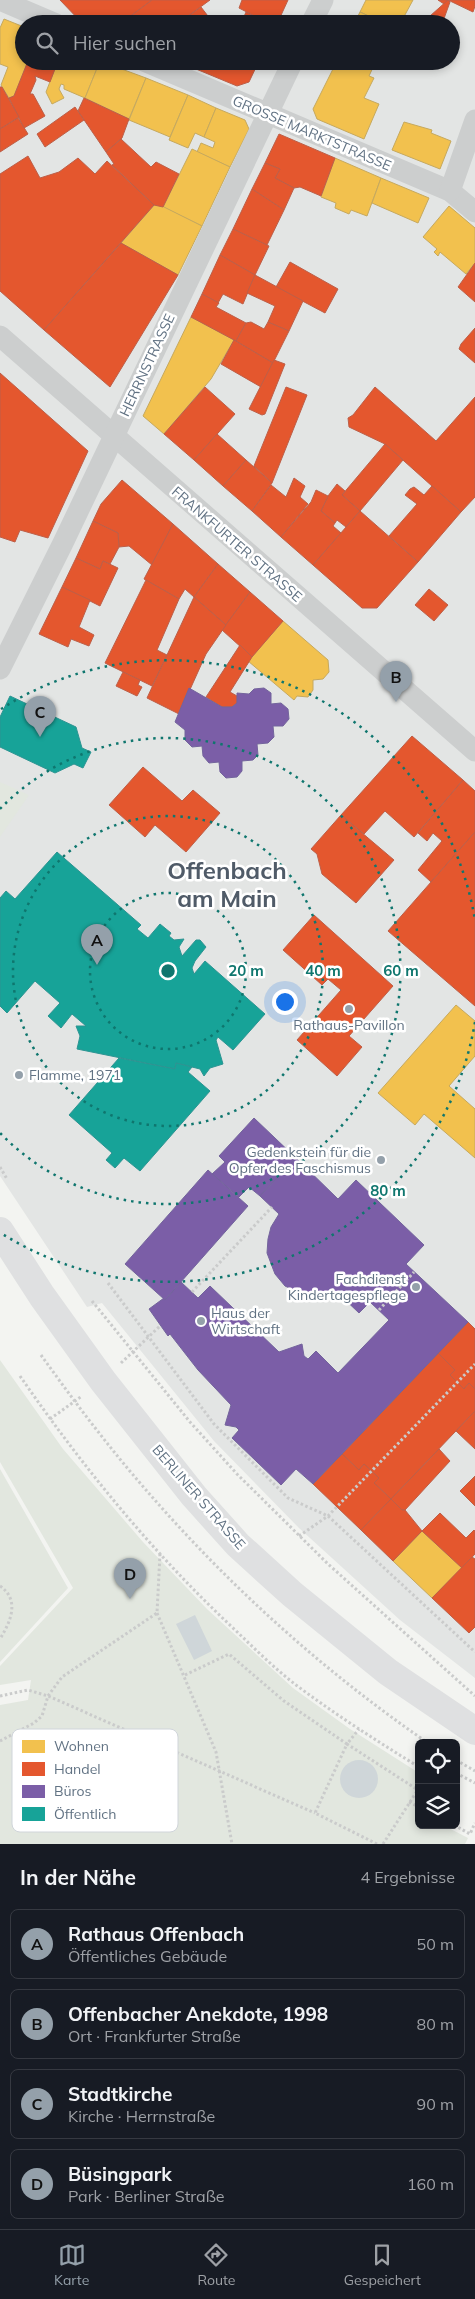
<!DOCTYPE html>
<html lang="de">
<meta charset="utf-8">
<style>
body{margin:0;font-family:Mulish,sans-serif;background:#242831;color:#f1f3f6}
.controls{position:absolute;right:15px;bottom:15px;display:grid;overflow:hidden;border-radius:8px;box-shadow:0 2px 8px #0003}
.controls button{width:45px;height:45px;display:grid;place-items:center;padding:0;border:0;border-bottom:1px solid #363941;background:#171b24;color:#f1f3f6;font:25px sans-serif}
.you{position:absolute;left:284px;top:1001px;width:18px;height:18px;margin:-12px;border:4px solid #fff;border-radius:50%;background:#1a73e8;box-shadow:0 0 0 8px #1a73e833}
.badge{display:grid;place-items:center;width:32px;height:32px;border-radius:50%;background:#94a0aa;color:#111;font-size:16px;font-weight:700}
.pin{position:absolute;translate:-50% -41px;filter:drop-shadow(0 1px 2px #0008)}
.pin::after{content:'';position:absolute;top:26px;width:18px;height:15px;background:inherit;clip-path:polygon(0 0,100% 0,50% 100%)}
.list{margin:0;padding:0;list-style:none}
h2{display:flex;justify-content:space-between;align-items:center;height:65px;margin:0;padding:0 20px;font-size:21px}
h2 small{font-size:16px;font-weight:400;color:#9ea1a6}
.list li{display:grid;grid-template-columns:32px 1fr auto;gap:15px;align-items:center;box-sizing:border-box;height:70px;margin:0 10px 10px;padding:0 10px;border:1px solid #363941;border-radius:8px}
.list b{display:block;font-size:19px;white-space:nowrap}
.list p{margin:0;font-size:16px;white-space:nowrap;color:#9ea1a6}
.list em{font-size:16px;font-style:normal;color:#9ea1a6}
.icon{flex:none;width:28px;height:28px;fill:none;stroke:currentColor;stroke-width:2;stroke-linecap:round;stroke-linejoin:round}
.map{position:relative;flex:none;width:475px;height:1844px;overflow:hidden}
.search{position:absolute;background:#171b24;box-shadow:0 2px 8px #0003;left:15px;right:15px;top:15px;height:55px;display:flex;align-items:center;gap:12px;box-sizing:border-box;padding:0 18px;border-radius:28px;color:#9ea1a6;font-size:19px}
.sheet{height:385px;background:#171b24}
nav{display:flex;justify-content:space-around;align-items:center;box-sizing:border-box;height:70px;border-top:1px solid #363941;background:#171b24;font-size:14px;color:#9ea1a6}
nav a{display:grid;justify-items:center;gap:2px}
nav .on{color:#94a0aa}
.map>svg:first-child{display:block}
.built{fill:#e3e5e4;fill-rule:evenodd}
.green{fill:#e2e7df}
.water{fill:#cfd6d9}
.homes{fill:#f2c14e;stroke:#c6a95e}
.shops{fill:#e4572e;stroke:#bd5f48}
.offices{fill:#7b5ea7;stroke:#73649c}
.public{fill:#17a398;stroke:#2d9492}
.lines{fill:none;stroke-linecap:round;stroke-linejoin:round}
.path{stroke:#cacbcb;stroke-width:3;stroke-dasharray:2.5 2.5;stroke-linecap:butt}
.pedestrian{stroke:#cccece;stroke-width:21}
.secondary{stroke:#dfe0e1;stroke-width:28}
.ring{fill:none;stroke:#0f766e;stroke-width:2.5;stroke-dasharray:2.5 5}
.poi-dot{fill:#94a0aa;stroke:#fff;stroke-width:2}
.labels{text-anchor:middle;stroke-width:5;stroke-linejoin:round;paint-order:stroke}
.street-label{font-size:14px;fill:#617283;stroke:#fff}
.poi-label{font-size:14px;fill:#617283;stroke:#fff;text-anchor:start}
.town-label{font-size:24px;font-weight:bold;fill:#505b68;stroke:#fff}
.key{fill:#fff;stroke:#d0d5da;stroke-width:1}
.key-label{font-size:14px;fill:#617283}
.centre{fill:#0f766e;stroke:#fff;stroke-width:2.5}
.ring-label{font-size:15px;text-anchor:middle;font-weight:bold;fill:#0f766e;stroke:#fff;stroke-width:5;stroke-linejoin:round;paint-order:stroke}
</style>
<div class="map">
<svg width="475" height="1844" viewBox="0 0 475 1844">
<rect width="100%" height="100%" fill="#f3f4f1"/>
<path class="built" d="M0,0H475V1678L400,1620L299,1528L214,1441L102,1303L87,1307L0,1176ZM24,24H451V61H24Z"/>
<g class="green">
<path d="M0,782L29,795L0,837Z"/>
<path d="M0,1360L63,1449L143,1542L207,1609L293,1688L350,1729L419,1773V1825H443L468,1838L465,1844H0V1705L28,1700L31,1680L0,1685V1666L73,1588L0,1462Z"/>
<path d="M0,1469L68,1588L0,1662Z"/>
</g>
<g class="water">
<path d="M195,1615L212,1651L194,1660L176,1624Z"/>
<circle cx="359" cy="1779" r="19"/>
</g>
<g class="homes">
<path d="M366,0H413L400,24H386L360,12Z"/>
<path d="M360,12L386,24H354Z"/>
<path d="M4,19L24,27V61H28L14,96L9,98L1,85L8,67L0,64V28Z"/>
<path d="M58,61H100L85,98L64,89V85L61,84L59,89L64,98L52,104L46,92Z"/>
<path d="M100,61L146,78L129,119L85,98Z"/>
<path d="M337,61H349L355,64L357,61H376L369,76L374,78L364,98L379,104L364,139L317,119L313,109Z"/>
<path d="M146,78L188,95L170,137L129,120Z"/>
<path d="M188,95L216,108L204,137L195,133L188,148L169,140Z"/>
<path d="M216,108L245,120L249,129L230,167L197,152L201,143L213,148L215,142L204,137Z"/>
<path d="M404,122L432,130L431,133L451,141L440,169L392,150Z"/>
<path d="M192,149L230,167L202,226L163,207Z"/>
<path d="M335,158L381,178L367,216L351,210L349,214L335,208L336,203L321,197Z"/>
<path d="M381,178L429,198L418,223L372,203Z"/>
<path d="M156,203L202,226L178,275L121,243Z"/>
<path d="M449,206L475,228V263L466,274L440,252L438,256L434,252L437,249L423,237Z"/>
<path d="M191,317L234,340L211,379L164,434L143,416Z"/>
<path d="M283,621L328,660L329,672L323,679L313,680V690L308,697L297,696L294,700L248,661Z"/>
<path d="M456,1005L475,1021V1056L449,1086L475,1109V1158L424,1114L415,1125L378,1093Z"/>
<path d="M422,1531L462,1568L432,1598L393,1561Z"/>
</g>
<g class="shops">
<path d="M60,0H152L120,24H83Z"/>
<path d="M152,0H210L177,24H120Z"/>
<path d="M242,0H288L277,24H270L239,8Z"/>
<path d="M438,0H475V6L473,12L448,0L444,4Z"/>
<path d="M448,0L450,2L442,24H421Z"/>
<path d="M201,7L214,24H177Z"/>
<path d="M246,12L270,24H241Z"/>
<path d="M28,61H58L50,82L35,76L36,80L30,94H33L45,116L24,128L9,98L14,96Z"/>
<path d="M188,61H259L249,82L237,86L184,64Z"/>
<path d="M0,87H2L19,117L0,129Z"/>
<path d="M84,98L129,119L122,138L106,152L78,111Z"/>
<path d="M75,107L84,120L45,147L37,134Z"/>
<path d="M18,118L28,134L0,152V129Z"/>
<path d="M279,134L335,158L321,196L300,187L294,188L275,178L280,169L265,163Z"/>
<path d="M121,139L151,167L156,162L179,174L163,207L154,205L112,165L114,164L106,152Z"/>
<path d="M28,156L40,178L59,172L78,158L95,174L107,161L154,205L44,330L0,291V174Z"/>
<path d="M265,163L280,169L275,178L294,188L284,210L252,189Z"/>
<path d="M252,189L284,210L267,245L233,229Z"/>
<path d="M233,229L269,246L255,275L220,255Z"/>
<path d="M121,243L178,275L110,387L44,330Z"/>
<path d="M220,255L255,275L243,304L223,294L218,303L202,294Z"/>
<path d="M290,262L338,289L325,313L276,287Z"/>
<path d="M475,263V302L458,287Z"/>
<path d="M255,275L303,301L289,331L268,322L275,306L247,293Z"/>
<path d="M202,294L219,303L216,307L246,323L236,341L191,317Z"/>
<path d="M251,322L264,329L268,322L289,331L273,363L236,341L246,323Z"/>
<path d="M475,328V363L459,349L461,344Z"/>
<path d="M234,340L273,363L261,387L221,364Z"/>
<path d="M274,360L285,364L265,414L262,415L249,409Z"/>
<path d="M0,373L88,451L48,538L20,530L15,542L0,537Z"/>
<path d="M205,387L235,414L194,460L164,434Z"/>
<path d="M286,387L307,395L272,483L254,466Z"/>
<path d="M375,387L436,441L475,397V497L461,512L385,444L349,427L348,418L353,415Z"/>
<path d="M217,434L246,460L223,486L194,460Z"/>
<path d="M385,444L403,460L360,511L342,495Z"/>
<path d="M246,460L272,483L252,511L223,486Z"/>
<path d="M294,478L305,486L300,497L308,504L281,537L252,511L271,485L286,497Z"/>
<path d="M122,480L173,524L152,565L129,546L119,547L118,533L93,521L101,504Z"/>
<path d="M337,484L345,491L342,495L360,511L346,527L337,520L335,523L321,511L328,496Z"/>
<path d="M432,486L461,512L418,562L389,536L417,504L405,495L410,489L414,487L424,495Z"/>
<path d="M316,490L328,496L321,511L335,523L333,526L341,533L313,565L281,537L311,502Z"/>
<path d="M360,511L418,562L377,608H362L313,565Z"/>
<path d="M93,521L118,533L119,547L110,564L103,561L100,569L76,558Z"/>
<path d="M173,524L218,564L194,597L185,589L179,599L144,579Z"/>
<path d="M76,558L100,569L103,561L118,568L100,606L62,587Z"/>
<path d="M218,564L250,592L226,625L194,597Z"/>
<path d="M146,580L179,599L157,650L167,655L152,686L105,663Z"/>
<path d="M62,587L90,600L79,627L94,635L89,646L71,639L68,647L39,634Z"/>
<path d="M429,589L448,605L434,621L415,605Z"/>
<path d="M250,592L283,621L252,657L222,630Z"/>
<path d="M194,597L226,625L206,654L179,714L147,698Z"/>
<path d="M240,645L252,657L230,692L237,696V703L232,707H222L206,697Z"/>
<path d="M123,672L140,680L138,685L142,687L137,696L116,686Z"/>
<path d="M412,736L463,780L414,837L385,811L364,834L341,815Z"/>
<path d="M143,767L182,801L193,790L220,813L186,852L155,825L145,837L109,805Z"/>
<path d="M463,780L475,791V832L431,882L418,870L442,841L433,833L427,841L418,833Z"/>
<path d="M341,815L394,860L356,903L322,874L317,854L311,849Z"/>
<path d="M475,832V1006L388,931Z"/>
<path d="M314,915L393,986L349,1036L362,1047L337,1076L297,1040L341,990L328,979L322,985L283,950Z"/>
<path d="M468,1322L475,1329V1389L469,1383L464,1389L450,1375L455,1370L438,1353Z"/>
<path d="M438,1353L455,1370L450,1375L464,1389L469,1383L475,1389V1411L391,1499L374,1483L379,1478L364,1464L359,1470L342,1454Z"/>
<path d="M475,1411V1449L456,1431Z"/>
<path d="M439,1449L450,1461L405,1510H402L391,1499Z"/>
<path d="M342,1454L359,1470L364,1464L379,1478L374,1483L391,1499L361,1530L313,1484Z"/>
<path d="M475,1476V1506L460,1491Z"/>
<path d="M391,1499L402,1510H405L422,1531L393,1561L361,1530Z"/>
<path d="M440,1513L466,1538L474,1530L475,1531V1554L462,1568L422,1531Z"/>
<path d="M472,1557L475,1559V1627L469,1633L432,1598Z"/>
</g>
<g class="offices">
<path d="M189,688L222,707H232L237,703V693L249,694L254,689L264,688L271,693V704L281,703L288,709L289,719L283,726H273L274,737L268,743L257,744L258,755L253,760L242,761V771L237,777L226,778L220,772L219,762L209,763L203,756L202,746L192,747L185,740V730L175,722Z"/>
<path d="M254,1118L296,1158L260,1196L249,1187L239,1197L212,1174L225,1162L219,1156Z"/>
<path d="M296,1158L338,1199L356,1180L424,1245L406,1264L468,1322L313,1484L296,1469L281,1485L232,1438L239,1430L236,1427L225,1425L231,1405L198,1370L170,1334L168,1336L149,1309L164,1298L165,1300L181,1282L198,1298L210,1286L279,1352L302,1344L304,1356L308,1359L316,1351L338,1373L389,1320L370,1302L359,1313L338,1293L317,1297L302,1294L285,1286L275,1274L267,1253L268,1239L271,1227L279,1214L260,1196Z"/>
<path d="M208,1170L248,1206L165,1300L125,1264Z"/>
</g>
<g class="public">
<path d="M10,696L76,727L82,748L91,752L83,768L74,764L55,773L0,747V717Z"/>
<path d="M57,852L141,925L137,929L148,938L160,924L171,933L169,936L174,940L184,939L179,947L182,956L196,940H200L206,947L195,961L192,968L194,974L205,961L265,1014L233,1050L218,1037L216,1040L223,1064L210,1068L204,1076L200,1069L176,1063L175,1069L77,1049L80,1036L76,1026H86L72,1014L61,1028L48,1016L60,1003L35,981L7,1013L0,1006V898L6,891L15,899Z"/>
<path d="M119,1058L175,1069L176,1063L192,1067L188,1072L210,1091L140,1171L124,1158L115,1168L106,1160L112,1153L69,1115Z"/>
</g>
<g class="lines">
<g class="path">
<path d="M0,1167L7,1179"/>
<path d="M108,1283L214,1424L288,1498L328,1516L475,1652"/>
<path d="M192,1292L272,1207"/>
<path d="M92,1301L190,1422L237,1474L328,1564L475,1696"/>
<path d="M379,1310L414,1272"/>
<path d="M41,1355C69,1394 98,1433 129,1470C216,1574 316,1666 428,1743"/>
<path d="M121,1363L160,1326"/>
<path d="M20,1376C82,1466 152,1552 232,1627C253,1647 274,1668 296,1685C336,1715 377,1741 419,1767"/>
<path d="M50,1419L82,1396"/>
<path d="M299,1536L328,1516L475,1364"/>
<path d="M0,1586C20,1600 11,1621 0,1639"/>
<path d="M157,1613L216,1752L232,1844"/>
<path d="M185,1675L229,1654L284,1701L347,1744L359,1729"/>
<path d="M0,1696L28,1690L48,1696L315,1813"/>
<path d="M0,1741L34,1723L42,1716L48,1696L62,1677L157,1613L160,1554"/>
<path d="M456,1760L475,1771"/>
<path d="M456,1773L475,1783"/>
<path d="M409,1802L419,1807"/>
<path d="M454,1825L470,1834L475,1823"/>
<path d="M377,1844L315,1813L347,1744L418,1790"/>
<path d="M383,1844L419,1788"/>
</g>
<g class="pedestrian">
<path d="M0,0L56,24"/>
<path d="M311,24L323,0"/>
<path d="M144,61L450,191L475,212"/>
<path d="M450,191L475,120"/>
<path d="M0,336L475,751"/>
<path d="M0,669L63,543L293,61"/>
</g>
<path class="secondary" d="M0,1231L42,1296L103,1381L194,1496L238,1545L292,1594L388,1672L475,1731"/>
</g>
<g class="ring">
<circle cx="168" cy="971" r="78"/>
<circle cx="168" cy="971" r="155"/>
<path d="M0 809A233 233 0 1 1 0 1133"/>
<path d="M475 1022A311 311 0 0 1 1 1233M1 709A311 311 0 0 1 475 920"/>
</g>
<g class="poi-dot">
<circle cx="349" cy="1009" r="5"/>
<circle cx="19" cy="1075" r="5"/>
<circle cx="381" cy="1160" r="5"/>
<circle cx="416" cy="1287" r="5"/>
<circle cx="201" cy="1321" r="5"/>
</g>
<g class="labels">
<g class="street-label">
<text transform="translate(312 133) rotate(23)" y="5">GROSSE MARKTSTRASSE</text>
<text transform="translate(147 365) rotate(-65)" y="5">HERRNSTRASSE</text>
<text transform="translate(237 544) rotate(41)" y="5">FRANKFURTER STRASSE</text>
<text transform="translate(199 1497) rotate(49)" y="5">BERLINER STRASSE</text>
</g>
<g class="poi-label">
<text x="349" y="1030" text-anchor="middle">Rathaus-Pavillon</text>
<text x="29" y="1080">Flamme, 1971</text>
<text x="371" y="1157" text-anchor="end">Gedenkstein für die<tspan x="371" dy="16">Opfer des Faschismus</tspan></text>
<text x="406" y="1284" text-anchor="end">Fachdienst<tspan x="406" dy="16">Kindertagespflege</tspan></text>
<text x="211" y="1318">Haus der<tspan x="211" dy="16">Wirtschaft</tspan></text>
</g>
<g class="town-label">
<text x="227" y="879">Offenbach<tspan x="227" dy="28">am Main</tspan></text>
</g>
</g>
<rect x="12" y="1729" width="166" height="103" rx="8" class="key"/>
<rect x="22" y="1740" width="23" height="13" fill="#f2c14e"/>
<rect x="22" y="1762" width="23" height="14" fill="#e4572e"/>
<rect x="22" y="1785" width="23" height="13" fill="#7b5ea7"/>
<rect x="22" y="1807" width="23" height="14" fill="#17a398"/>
<g class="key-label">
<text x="54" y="1751">Wohnen</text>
<text x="54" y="1774">Handel</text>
<text x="54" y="1796">Büros</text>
<text x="54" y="1819">Öffentlich</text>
</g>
<circle cx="168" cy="971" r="8" class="centre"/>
<g class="ring-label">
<text x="246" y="976">20 m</text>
<text x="323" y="976">40 m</text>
<text x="401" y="976">60 m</text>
<text x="388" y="1196">80 m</text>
</g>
</svg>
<div class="controls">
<button><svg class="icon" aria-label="locate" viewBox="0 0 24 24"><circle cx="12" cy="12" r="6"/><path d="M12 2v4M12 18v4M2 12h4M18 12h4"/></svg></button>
<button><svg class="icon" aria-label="layers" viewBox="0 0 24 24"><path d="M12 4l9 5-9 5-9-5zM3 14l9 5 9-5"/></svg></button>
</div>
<div class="you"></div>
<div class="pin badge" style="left:97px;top:965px">A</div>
<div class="pin badge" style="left:396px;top:702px">B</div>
<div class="pin badge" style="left:40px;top:737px">C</div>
<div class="pin badge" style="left:130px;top:1599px">D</div>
<div class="search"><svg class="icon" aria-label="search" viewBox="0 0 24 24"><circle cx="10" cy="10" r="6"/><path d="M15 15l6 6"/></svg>Hier suchen</div>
</div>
<section class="sheet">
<h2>In der Nähe<small>4 Ergebnisse</small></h2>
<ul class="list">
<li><span class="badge">A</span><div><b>Rathaus Offenbach</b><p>Öffentliches Gebäude</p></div><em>50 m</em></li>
<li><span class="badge">B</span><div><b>Offenbacher Anekdote, 1998</b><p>Ort · Frankfurter Straße</p></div><em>80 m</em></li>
<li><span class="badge">C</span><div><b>Stadtkirche</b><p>Kirche · Herrnstraße</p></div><em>90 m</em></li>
<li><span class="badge">D</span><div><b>Büsingpark</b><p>Park · Berliner Straße</p></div><em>160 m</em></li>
</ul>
</section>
<nav>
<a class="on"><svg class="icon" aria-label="map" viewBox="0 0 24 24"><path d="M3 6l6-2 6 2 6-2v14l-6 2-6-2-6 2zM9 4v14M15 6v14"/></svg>Karte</a>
<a><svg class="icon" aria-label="directions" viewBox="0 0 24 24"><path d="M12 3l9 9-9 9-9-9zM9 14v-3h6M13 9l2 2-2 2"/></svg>Route</a>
<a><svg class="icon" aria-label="saved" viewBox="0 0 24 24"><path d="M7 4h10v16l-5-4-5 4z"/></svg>Gespeichert</a>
</nav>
